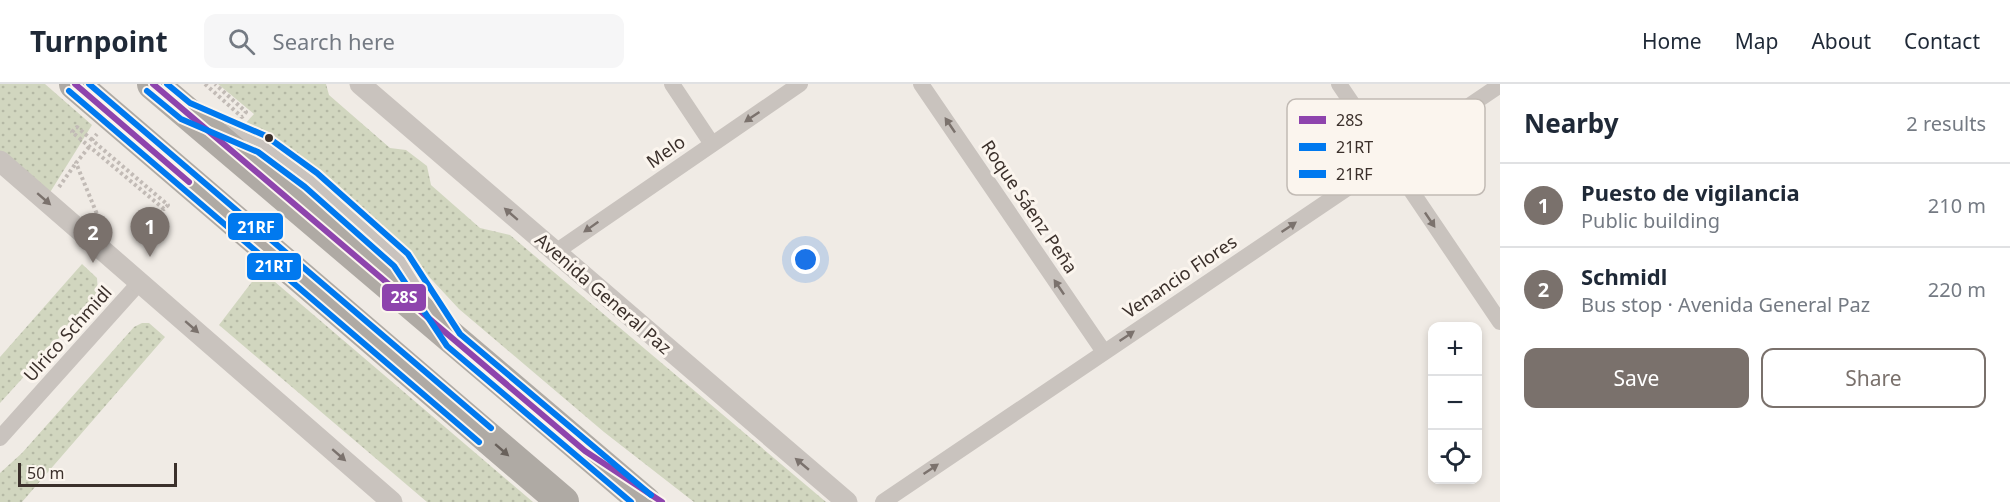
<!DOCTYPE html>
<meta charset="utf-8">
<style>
body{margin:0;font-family:"Noto Sans",sans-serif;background:#f6f6f7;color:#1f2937}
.controls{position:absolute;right:18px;bottom:18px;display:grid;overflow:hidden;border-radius:12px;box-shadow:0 3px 9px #0003}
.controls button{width:54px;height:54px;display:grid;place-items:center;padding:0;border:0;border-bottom:2px solid #e0e1e3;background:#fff;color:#1f2937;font:30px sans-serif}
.scale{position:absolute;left:18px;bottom:15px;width:159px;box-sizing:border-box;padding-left:6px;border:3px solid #3b302b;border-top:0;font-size:16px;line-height:21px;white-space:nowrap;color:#3b302b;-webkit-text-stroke:4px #fbf5ee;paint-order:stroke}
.you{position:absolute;left:806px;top:176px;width:21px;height:21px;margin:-15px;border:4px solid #fff;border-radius:50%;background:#1a73e8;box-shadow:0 0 0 9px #1a73e833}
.badge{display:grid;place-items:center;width:39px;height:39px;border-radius:50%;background:#7a716c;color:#fff;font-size:20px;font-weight:700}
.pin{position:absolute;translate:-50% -50px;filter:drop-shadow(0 2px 3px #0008)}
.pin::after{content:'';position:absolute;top:32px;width:21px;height:18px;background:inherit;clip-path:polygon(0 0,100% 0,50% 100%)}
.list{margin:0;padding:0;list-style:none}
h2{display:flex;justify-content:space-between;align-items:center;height:78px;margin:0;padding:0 24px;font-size:26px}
h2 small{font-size:20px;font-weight:400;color:#747a83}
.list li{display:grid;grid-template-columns:39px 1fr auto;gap:18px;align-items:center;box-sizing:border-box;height:84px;padding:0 24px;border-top:2px solid #e0e1e3}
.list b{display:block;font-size:22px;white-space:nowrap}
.list p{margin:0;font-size:20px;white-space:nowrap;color:#747a83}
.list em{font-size:20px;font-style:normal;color:#747a83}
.actions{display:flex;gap:12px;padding:18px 24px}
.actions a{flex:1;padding:14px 0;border:2px solid #7a716c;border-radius:12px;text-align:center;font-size:21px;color:#7a716c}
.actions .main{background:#7a716c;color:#fff}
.icon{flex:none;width:33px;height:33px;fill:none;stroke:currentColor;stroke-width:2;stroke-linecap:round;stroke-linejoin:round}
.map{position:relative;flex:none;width:1500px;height:418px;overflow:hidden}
header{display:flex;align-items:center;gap:36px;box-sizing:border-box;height:84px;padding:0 30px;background:#fff;border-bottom:2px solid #e0e1e3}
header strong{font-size:28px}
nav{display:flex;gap:33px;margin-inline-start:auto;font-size:21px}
.search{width:420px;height:54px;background:#f6f6f7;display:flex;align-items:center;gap:15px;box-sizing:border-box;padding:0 21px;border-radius:12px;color:#747a83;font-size:22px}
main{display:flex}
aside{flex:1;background:#fff}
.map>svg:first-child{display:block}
.grass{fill:url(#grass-dots)}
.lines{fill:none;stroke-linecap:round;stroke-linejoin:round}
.path{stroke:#c2bbb6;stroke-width:4;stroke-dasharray:3 3;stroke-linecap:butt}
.service{stroke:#c9c3be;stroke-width:8}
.minor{stroke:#c9c3be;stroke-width:16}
.tertiary{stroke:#c9c3be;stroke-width:21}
.motorway{stroke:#afaaa4;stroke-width:32}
.bus-1-casing{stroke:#fbf5ee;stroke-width:10}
.bus-2-casing{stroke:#fbf5ee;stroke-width:10}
.bus-3-casing{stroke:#fbf5ee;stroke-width:10}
.bus-1{stroke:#8e44ad;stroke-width:6}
.bus-2{stroke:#0079ef;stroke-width:6}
.bus-3{stroke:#0079ef;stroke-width:6}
.oneway{fill:#7b726d}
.oneway2{fill:#69615b}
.bus-dot{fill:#3b302b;stroke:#fbf5ee;stroke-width:2}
.labels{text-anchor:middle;stroke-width:6;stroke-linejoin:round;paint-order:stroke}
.street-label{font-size:18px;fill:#3b302b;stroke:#fbf5ee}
.key{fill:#fbf5ee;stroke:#c1bab4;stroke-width:1.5}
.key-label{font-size:16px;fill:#3b302b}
.line-badge{stroke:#fbf5ee;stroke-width:2}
.badge-label{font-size:16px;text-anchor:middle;font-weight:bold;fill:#fff}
</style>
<header>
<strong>Turnpoint</strong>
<div class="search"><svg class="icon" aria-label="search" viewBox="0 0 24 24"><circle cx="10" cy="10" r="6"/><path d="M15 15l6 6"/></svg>Search here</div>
<nav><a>Home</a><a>Map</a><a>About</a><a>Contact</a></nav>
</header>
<main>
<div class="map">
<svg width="1500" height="418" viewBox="0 0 1500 418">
<defs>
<pattern id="grass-dots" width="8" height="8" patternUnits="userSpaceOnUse" patternTransform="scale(1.5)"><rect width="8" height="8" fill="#d1d6bf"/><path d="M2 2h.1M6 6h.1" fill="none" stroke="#b4b8a4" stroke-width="1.8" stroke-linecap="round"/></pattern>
</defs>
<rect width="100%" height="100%" fill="#f0ebe5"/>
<g class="grass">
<path d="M0,0H45L92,41L49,110L0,68Z"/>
<path d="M218,0H326L329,11L390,64L406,66L427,82L431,101L480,144L510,151L826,418H694L604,348L459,225L407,169L311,85L275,56L244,41L254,30Z"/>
<path d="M82,180L97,194L98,211L0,319V273Z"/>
<path d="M261,186L533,418H427L219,241Z"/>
<path d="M142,239H149L165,253L22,418H0V389L22,369L134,243Z"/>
</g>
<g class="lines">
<g class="path">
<path d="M205,0L242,33L246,28L215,0"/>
<path d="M92,56L77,43L72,48L164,125L168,121L92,56L97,50"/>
<path d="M89,63L76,79L99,135"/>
<path d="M59,103L76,79"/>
</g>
<path class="service" d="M225,44L262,60L311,96L401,176L426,216"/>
<g class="minor">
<path d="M672,0L712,60"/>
<path d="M921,0L1104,268"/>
<path d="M1339,0L1500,238"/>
<path d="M554,169L800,0"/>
<path d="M0,354L140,198"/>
<path d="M883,418L1500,1"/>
</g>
<g class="tertiary">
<path d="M360,0L847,418"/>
<path d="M0,77L392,418"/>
</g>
<g class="motorway">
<path d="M75,0L563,418"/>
<path d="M153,0L645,418"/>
</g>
<defs>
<g id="bus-1">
<path d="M75,0L189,98"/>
<path d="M153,0L585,367L662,418"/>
</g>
<g id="bus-2">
<path d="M69,7L479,358"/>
<path d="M147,7L181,35L258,68L305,103L394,182L447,262L631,418"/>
</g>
<g id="bus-3">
<path d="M89,0L491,344"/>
<path d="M167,0L190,19L266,52L317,89L408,170L460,250L651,411"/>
</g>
</defs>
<use href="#bus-1" class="bus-1-casing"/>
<use href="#bus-2" class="bus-2-casing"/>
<use href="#bus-3" class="bus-3-casing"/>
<use href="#bus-1" class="bus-1"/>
<use href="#bus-2" class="bus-2"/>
<use href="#bus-3" class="bus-3"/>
</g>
<defs><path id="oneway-solid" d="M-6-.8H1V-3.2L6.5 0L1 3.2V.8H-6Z" transform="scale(1.5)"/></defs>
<g class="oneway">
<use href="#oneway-solid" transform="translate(752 33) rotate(146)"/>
<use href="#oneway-solid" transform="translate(950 41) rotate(-124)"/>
<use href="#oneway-solid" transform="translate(44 115) rotate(41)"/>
<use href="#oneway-solid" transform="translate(511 130) rotate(-139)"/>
<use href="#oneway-solid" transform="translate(1430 136) rotate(56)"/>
<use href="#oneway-solid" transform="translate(591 143) rotate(145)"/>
<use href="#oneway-solid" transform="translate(1289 143) rotate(-34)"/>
<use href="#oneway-solid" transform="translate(1059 203) rotate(-124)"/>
<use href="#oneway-solid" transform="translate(192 243) rotate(41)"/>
<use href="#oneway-solid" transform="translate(1127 252) rotate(-34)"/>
<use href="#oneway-solid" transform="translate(339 371) rotate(41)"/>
<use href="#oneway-solid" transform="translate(802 380) rotate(-140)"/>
<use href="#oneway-solid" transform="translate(931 385) rotate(-34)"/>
</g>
<use class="oneway2" href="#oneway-solid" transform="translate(502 366) rotate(41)"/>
<circle class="bus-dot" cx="269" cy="54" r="5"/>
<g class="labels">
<g class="street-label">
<text transform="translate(666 68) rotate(-35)" y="6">Melo</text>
<text transform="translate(1029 123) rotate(56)" y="6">Roque Sáenz Peña</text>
<text transform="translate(1180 193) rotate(-34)" y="6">Venancio Flores</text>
<text transform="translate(603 210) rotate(41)" y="6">Avenida General Paz</text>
<text transform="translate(68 250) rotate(-48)" y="6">Ulrico Schmidl</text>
</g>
</g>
<rect x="1287" y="15" width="198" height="96" rx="9" class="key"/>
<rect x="1299" y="32" width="27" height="8" fill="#8e44ad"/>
<rect x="1299" y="59" width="27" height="8" fill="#0079ef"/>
<rect x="1299" y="86" width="27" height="8" fill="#0079ef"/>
<g class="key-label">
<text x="1336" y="42">28S</text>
<text x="1336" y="69">21RT</text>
<text x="1336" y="96">21RF</text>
</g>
<g class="line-badge">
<rect x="227" y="128" width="57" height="29" rx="6" fill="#0079ef"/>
<rect x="246" y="168" width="56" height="29" rx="6" fill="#0079ef"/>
<rect x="381" y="199" width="46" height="29" rx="6" fill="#8e44ad"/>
</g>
<g class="badge-label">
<text x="256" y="149">21RF</text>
<text x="274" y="188">21RT</text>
<text x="404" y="219">28S</text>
</g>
</svg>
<div class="controls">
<button>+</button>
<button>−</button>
<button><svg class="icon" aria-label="locate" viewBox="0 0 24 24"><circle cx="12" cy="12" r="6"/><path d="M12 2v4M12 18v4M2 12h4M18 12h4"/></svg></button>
</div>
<div class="scale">50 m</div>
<div class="you"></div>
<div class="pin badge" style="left:150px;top:173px">1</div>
<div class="pin badge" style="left:93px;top:179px">2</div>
</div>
<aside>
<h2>Nearby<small>2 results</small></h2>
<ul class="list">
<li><span class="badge">1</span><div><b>Puesto de vigilancia</b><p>Public building</p></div><em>210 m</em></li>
<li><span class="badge">2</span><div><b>Schmidl</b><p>Bus stop · Avenida General Paz</p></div><em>220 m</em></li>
</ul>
<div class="actions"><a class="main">Save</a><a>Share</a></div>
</aside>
</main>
